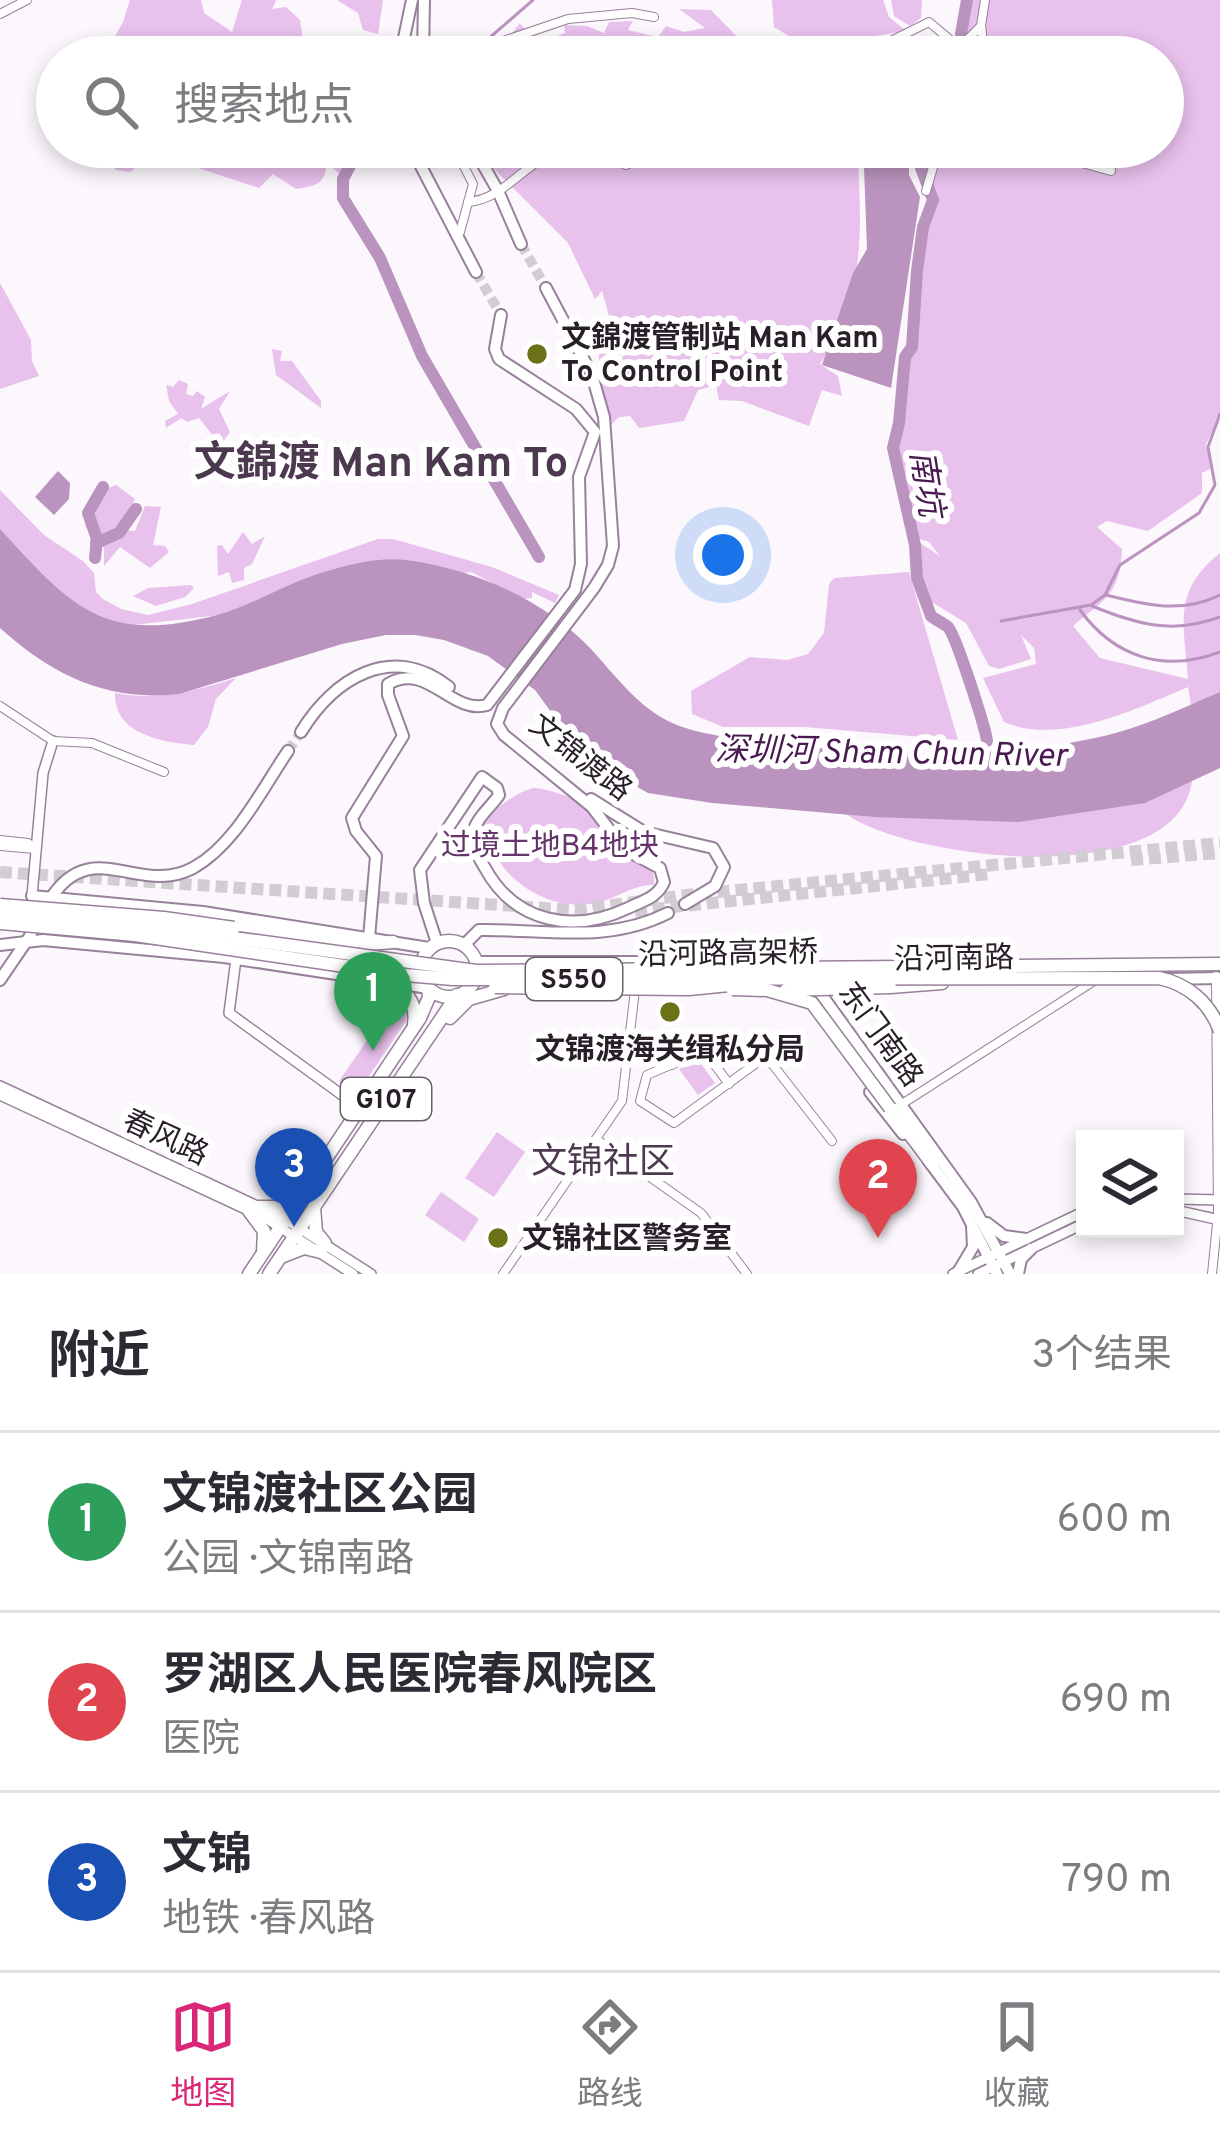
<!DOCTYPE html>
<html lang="zh">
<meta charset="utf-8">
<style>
body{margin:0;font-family:Overpass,"Noto Sans SC",sans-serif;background:#f7f7f7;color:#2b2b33}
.controls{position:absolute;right:36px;bottom:36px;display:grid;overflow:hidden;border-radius:0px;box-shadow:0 6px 18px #0003}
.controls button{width:108px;height:108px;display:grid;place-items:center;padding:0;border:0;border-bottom:3px solid #e1e1e2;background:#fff;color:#2b2b33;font:60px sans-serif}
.you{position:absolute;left:723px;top:555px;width:42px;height:42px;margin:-30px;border:9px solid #fff;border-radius:50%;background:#1a73e8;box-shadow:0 0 0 18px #1a73e833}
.badge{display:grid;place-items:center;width:78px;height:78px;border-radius:50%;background:#db2777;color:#fff;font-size:39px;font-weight:700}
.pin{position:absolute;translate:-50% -99px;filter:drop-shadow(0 3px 6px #0008)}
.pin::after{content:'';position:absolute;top:63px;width:42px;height:36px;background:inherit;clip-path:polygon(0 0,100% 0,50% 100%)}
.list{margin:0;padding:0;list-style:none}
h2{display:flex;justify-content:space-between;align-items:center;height:156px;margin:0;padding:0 48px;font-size:51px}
h2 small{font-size:39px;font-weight:400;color:#7c7c81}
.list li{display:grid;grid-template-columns:78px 1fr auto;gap:36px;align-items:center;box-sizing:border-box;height:180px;padding:0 48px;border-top:3px solid #e1e1e2}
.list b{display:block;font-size:45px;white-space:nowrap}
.list p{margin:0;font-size:39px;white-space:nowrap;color:#7c7c81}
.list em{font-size:39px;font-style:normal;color:#7c7c81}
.icon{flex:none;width:66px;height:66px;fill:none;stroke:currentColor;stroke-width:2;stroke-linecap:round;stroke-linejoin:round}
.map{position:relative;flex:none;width:1220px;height:1274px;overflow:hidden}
.search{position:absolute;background:#fff;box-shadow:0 6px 18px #0003;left:36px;right:36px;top:36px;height:132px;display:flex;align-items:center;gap:30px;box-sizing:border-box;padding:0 42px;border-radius:66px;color:#7c7c81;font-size:45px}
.sheet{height:696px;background:#fff}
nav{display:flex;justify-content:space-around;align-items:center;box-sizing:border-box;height:168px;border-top:3px solid #e1e1e2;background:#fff;font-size:33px;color:#7c7c81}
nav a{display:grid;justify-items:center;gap:6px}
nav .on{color:#db2777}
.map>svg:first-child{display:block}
.green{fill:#e8c1ec}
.water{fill:#ba94be}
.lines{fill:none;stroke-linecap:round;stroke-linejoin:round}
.stream{stroke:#ba94be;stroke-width:3}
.river{stroke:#ba94be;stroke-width:12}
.primary-tunnel{stroke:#d2ccd3;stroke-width:10;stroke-dasharray:10 5;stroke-linecap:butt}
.trunk-tunnel{stroke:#d2ccd3;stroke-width:12;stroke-dasharray:12 6;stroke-linecap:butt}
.minor-casing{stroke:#98819a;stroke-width:10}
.tertiary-casing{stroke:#98819a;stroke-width:12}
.secondary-casing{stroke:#98819a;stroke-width:14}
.primary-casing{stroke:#98819a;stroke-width:14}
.trunk-casing{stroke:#98819a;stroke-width:15}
.minor{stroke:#fff;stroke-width:8}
.tertiary{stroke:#fff;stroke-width:9}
.secondary{stroke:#fff;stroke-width:10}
.primary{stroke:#fff;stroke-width:10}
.trunk{stroke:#fff;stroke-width:12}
.trunk-bridge-casing{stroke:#98819a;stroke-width:15;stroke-linecap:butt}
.trunk-bridge{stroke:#fff;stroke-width:12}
.poi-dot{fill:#6b7117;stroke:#fff;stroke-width:4.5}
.labels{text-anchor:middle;stroke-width:12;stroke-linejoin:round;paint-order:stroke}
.shield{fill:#fff;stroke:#686269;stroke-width:3}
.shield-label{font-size:27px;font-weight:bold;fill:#281f29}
.poi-label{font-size:30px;font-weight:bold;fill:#281f29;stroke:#fff;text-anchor:start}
.street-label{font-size:30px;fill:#281f29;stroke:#fff}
.park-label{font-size:30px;fill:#64346a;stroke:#fff}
.water-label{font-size:33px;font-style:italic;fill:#491a4f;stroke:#fff}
.quarter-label{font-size:36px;fill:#4d394f;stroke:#fff}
.district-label{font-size:42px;font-weight:bold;fill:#4d394f;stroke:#fff}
</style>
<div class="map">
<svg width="1220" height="1274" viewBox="0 0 1220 1274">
<rect width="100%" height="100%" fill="#fcf7fd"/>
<g class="green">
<path d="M130,0H201L204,13L232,32L242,0H276L272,9L286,7L300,20L304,47L323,57H103L123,22Z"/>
<path d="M337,0H383L378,34L363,30L358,13Z"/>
<path d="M772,0H883L889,17L906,31L869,37L874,48L868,51L849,41L820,55L774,27Z"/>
<path d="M891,0H922L921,18L910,26L894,16Z"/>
<path d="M971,0H1220V417L1206,444L1212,468L1202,473V493L1148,531L1107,521L1097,527L1122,549C1120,594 1106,598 1073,626L1100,658L1188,679C1184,624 1172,591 1220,553V692L1191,705L1188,687C1136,709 1060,746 1004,722L983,678L1036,664L1034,648L1021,635L1031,659L999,669L989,666L966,623L930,601L911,545L917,541L940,556L929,542L913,537L893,448L905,357C925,328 913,289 919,256C922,239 934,218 933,201C932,178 916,170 928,147H1163V57H972L964,21Z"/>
<path d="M679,9L711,10L757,57H475L499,50L520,23L535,44L565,33L564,25L587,26L604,33L609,22L633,21L628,30L658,37L666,26L684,32L705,28Z"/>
<path d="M98,147H362L356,163L343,177L327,163C324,185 318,185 296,189L273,174L259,188L180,162L141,161L131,172L116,170Z"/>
<path d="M472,147H812L858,162C862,237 864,298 820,364L838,376L842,396L822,390L809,426L742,401L719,400L716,385L698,390L684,421L639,428L630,416L619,417L600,435L599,350L619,362L625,354L615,337L602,291L595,299L568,243Z"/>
<path d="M0,283L31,340L32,361L39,376L0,389Z"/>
<path d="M272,349L282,351L280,361H292L321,401V408L276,375Z"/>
<path d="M179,380L188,384L186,394L193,396L197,391L205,397L201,409L230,391L219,409L230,432L215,453L218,442L199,418L187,422L181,418L166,428L165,421L178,414L169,401L166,385L173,387Z"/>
<path d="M116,485L135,499L123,523L127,530L135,531L145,506L161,507L153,545L165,546L169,552L150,568L120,547L104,566V548L85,526L108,488Z"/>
<path d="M0,490L44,535L83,561L94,573L96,592L103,599L121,609L148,615L192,604L378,539H393L492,567L559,595L555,603L532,592V598L524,599L471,572L220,615L125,626L79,609L45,581L0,532Z"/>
<path d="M243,532L252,544L265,536L252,564L244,568V580L232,583L229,572L218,576L217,546L222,545L228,554Z"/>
<path d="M909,572L958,740L805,727H723L692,714L691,691L750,657L787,660L808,654L824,633L829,584L834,578Z"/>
<path d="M191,585L194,588L185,597L156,606L133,596L148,588Z"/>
<path d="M236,678L216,699L208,727L194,745C161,742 114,734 115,693C157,701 195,691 236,678Z"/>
<path d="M1192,780C1179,893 910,860 846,814L874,817Z"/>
<path d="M533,788C545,788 577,798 585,805C601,817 597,838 616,850C633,861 657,860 654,885C634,884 619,897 600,902C563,912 520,893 499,861C492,850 489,838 481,829C490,811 514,793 533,788Z"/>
<path d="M351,979L394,989L409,1003L406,1021L357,1094L339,1081L393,1003L349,991Z"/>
<path d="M696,1057L715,1083L698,1095L679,1069Z"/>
<path d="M497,1132L525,1152L494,1197L465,1178Z"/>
<path d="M441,1192L479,1219L464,1242L425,1215Z"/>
</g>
<g class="water">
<path d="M897,152L909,162V175L920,197L891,388L822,365L853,273L867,249L864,167L869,157Z"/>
<path d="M58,471L70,483L69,499L54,515L35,497Z"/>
<path d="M0,529C72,608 104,645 217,615C248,607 278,588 309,577C338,567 375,556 406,560C474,569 543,599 591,649C615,675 637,706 670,722C702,737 742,738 777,743C879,757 1019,760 1119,732C1154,722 1187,706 1220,692V768L1145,803L1019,822L874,817L712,803L648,793L607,770L562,727L535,690L488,656L444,640L415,635H386L342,644L179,694C107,702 52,675 0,628Z"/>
</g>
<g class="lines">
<g class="stream">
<path d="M480,46L533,0"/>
<path d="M1106,595C1146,605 1181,614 1220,595"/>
<path d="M1092,606C1136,624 1173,635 1220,617"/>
<path d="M1080,610C1115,658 1165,673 1220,652"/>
<path d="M1001,621L1091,605L1105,595L1120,565L1199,513L1215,485L1208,447L1220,414"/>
</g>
<g class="river">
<path d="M967,0L961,34L971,57"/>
<path d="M360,147L343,179V198L380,258L422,356L539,557"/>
<path d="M926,147L921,168L933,200L923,227L917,271L912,347L905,357L899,423L893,448L915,545L917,578L931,616C933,618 946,625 948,627C956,636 985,726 987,741"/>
<path d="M96,543L119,533L136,509"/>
<path d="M95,558L97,539L88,513L103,487"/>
</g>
<g class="primary-tunnel">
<path d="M521,244L546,288"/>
<path d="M476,272L501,315"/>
<path d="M288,751L301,732"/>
</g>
<g class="trunk-tunnel">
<path d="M1131,860L1220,853"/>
<path d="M0,872L575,910L686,895L1220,843"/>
<path d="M635,911L991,874"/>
</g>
<defs>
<g id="minor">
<path d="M0,14L27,0"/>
<path d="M456,57L568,19L632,13L654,17"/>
<path d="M859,57L929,22L954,43L966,41L981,26"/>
<path d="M985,57L981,26L985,0"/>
<path d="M454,147L473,184L460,232"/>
<path d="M583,147L626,165L659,147"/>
<path d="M979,147H981"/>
<path d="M1025,147L1111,171L1109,156L1068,147"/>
<path d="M926,191L939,147"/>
<path d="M468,202C510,199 529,150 578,147"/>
<path d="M0,706L53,741L92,743L164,772"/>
<path d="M0,840L28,843L36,849"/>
<path d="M0,846L35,849"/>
<path d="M630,1053L672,1065"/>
<path d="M729,1084L700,1045L689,1057L647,1075L640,1101L674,1123L766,1056L832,1141"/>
<path d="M902,1104L1094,981"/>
<path d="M596,1139L701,1213L747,1274"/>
<path d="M503,1274L622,1101L635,990"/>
<path d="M1212,1274L1218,1214L1216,976"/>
</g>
<g id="tertiary">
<path d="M32,896L43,773L53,741"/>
<path d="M236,959L229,1013L360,1108"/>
<path d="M0,1086L285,1219L371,1274"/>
<path d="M0,1095L267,1219L353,1274"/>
<path d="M1175,1199L1220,1200"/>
<path d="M1175,1210L1220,1220"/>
<path d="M953,1274L1085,1211"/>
<path d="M978,1274L1085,1223"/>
</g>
<g id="secondary">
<path d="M1166,979L1220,978"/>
<path d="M0,980L30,936L35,922"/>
</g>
<g id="primary">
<path d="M400,57L412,0"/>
<path d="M423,57L424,0"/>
<path d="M411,147L476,272"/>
<path d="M473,147L498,191L521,244"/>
<path d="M301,732C334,678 392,642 449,687"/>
<path d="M591,799L644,832L713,848L724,867L715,886L685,904"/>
<path d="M32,896L203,912L429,948"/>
<path d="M49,901C91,833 139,897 193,868C235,845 262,789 288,751"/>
<path d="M369,938L376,856L356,831L352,818L403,736L388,695V684C428,661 451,715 487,705L575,590L581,564L579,477L595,432L576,409L499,359L495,349L501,315"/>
<path d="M437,943L424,903L420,870L482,777L497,788L499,795C491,807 476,818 473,833C471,845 479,858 485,868C515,923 574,934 628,908C643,901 658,897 664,882L660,868L624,849L592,807L504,735L497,724L503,708L594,588L608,565L613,546L604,417L592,375L546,288"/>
<path d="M0,945L43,940L224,957L428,988"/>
<path d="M464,945L479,930C544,929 607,944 668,913"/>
<path d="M476,962H794"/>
<path d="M816,987L971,1202L1010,1274"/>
<path d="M870,1092L903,1134"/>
<path d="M928,1160L963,1207L997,1274"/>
<path d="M987,1223L1004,1236L1026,1239"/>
<path d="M958,1272L973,1247L972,1226"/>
<path d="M1018,1274L1021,1259L1031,1249"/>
</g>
<g id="trunk">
<path d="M234,928L357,945L393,942"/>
<circle cx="449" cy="969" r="28"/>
<path d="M387,982C407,989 417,1003 414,1024"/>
<path d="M890,987L942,983"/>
<path d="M450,1018L469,999L504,989"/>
<path d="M890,1108L932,1164"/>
<path d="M259,1207H281L295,1199"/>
<path d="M314,1207L316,1232L325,1243"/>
<path d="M249,1211L264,1231L263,1252"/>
<path d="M281,1257L304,1248L321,1252"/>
<path d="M249,1274L420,1018L429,997L428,988"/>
<path d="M269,1274L457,995"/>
</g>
</defs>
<use href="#minor" class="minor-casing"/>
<use href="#tertiary" class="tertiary-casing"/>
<use href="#secondary" class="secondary-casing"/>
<use href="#primary" class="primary-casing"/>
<use href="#trunk" class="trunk-casing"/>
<use href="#minor" class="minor"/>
<use href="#tertiary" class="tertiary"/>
<use href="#secondary" class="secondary"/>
<use href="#primary" class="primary"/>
<use href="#trunk" class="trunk"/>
<defs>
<g id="trunk-bridge">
<path d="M0,905L164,918L234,928"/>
<path d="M0,914L176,930L476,971L1220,964"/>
<path d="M0,923L135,935L405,975L453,979L1159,978C1188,984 1210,1003 1220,1031"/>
<path d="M495,987L689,989L739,984"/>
<path d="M732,989L767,990L812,1003L890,1108"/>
<path d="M786,990L890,987"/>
</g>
</defs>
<use href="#trunk-bridge" class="trunk-bridge-casing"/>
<use href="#trunk-bridge" class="trunk-bridge"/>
</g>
<g class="poi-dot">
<circle cx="537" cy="354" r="12"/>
<circle cx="670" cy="1012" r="12"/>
<circle cx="498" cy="1238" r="12"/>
</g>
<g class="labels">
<g class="shield">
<rect x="526" y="958" width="96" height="42" rx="9"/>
<rect x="341" y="1078" width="90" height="42" rx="9"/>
</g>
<g class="shield-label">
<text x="574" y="988">S550</text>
<text x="386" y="1108">G107</text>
</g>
<g class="poi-label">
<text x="561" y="347">文錦渡管制站 Man Kam<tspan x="561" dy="34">To Control Point</tspan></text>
<text x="670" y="1059" text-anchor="middle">文锦渡海关缉私分局</text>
<text x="522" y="1248">文锦社区警务室</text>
</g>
<g class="street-label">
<text transform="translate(581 757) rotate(38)" y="10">文锦渡路</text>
<text transform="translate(728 953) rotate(-1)" y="10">沿河路高架桥</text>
<text transform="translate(954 958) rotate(-1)" y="10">沿河南路</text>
<text transform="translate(881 1034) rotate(54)" y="10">东门南路</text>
<text transform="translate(166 1137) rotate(25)" y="10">春风路</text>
</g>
<g class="park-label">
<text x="550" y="855">过境土地B4地块</text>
</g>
<g class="water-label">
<text transform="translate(928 483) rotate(81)" y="12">南坑</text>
<text transform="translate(891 751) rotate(1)" y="12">深圳河 Sham Chun River</text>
</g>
<g class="quarter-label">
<text x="603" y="1173">文锦社区</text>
</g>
<g class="district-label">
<text x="381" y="476">文錦渡 Man Kam To</text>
</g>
</g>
</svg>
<div class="controls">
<button><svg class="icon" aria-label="layers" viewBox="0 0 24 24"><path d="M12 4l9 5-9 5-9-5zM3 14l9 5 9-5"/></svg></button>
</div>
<div class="you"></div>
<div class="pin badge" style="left:373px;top:1051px;background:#2e9e5b">1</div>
<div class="pin badge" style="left:878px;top:1238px;background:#e0444e">2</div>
<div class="pin badge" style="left:294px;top:1227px;background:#1a4fb4">3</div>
<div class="search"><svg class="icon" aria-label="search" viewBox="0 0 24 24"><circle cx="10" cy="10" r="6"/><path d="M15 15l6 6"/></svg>搜索地点</div>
</div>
<section class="sheet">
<h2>附近<small>3个结果</small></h2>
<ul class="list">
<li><span class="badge" style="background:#2e9e5b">1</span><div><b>文锦渡社区公园</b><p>公园 · 文锦南路</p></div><em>600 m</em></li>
<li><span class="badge" style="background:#e0444e">2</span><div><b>罗湖区人民医院春风院区</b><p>医院</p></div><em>690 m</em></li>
<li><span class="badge" style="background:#1a4fb4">3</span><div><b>文锦</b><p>地铁 · 春风路</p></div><em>790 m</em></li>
</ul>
</section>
<nav>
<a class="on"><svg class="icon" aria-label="map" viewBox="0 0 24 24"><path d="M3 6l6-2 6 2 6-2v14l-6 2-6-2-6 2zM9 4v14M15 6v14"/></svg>地图</a>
<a><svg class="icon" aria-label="directions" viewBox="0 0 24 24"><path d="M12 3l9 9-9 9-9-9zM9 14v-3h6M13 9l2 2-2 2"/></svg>路线</a>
<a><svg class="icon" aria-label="saved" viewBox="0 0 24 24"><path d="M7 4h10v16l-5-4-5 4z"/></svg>收藏</a>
</nav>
